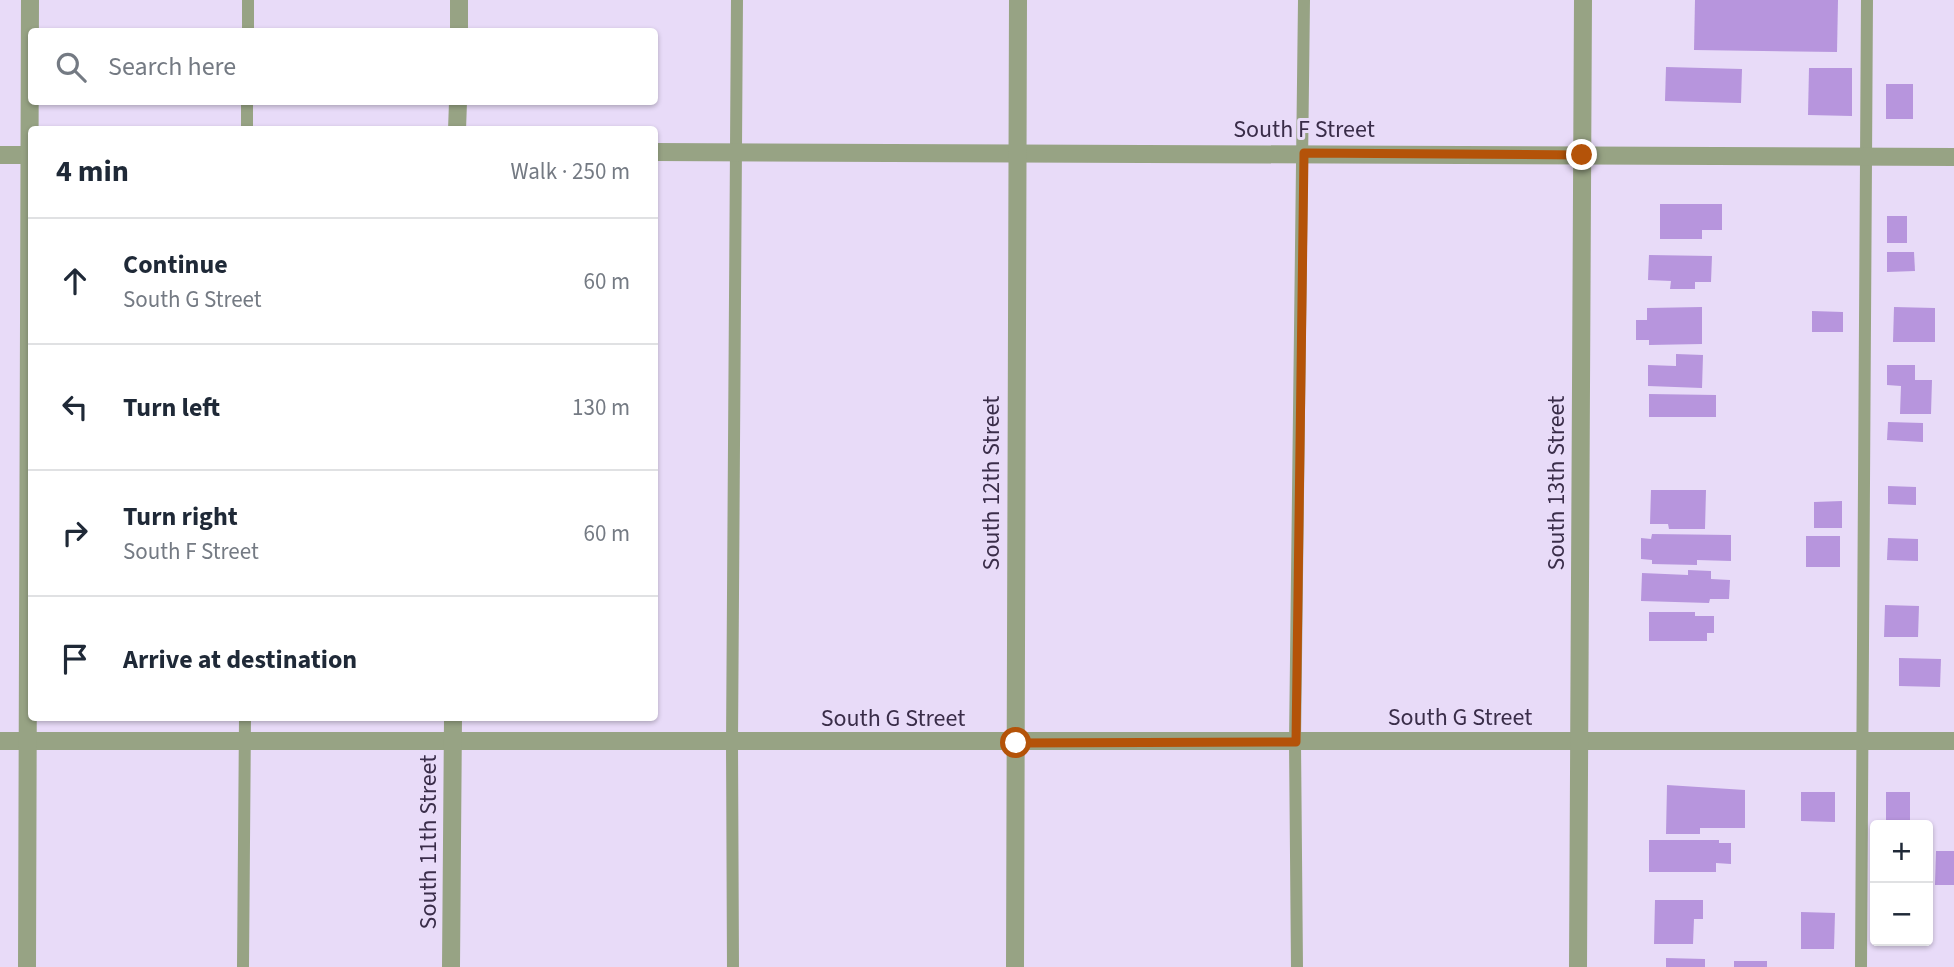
<!DOCTYPE html>
<meta charset="utf-8">
<style>
body{margin:0;font-family:"Source Sans 3",sans-serif;background:#f2f2f3;color:#1f2937}
.controls{position:absolute;right:21px;bottom:21px;display:grid;overflow:hidden;border-radius:7px;box-shadow:0 2px 5px #0004}
.controls button{width:63px;height:63px;display:grid;place-items:center;padding:0;border:0;border-bottom:2px solid #e0e1e3;background:#fff;color:#1f2937;font:35px sans-serif}
.stop{position:absolute;width:21px;height:21px;margin:-16px;border:5px solid #b45309;border-radius:50%;background:#fff}
.stop.end{background:#b45309;border-color:#fff;box-shadow:0 2px 7px #0008}
.list{margin:0;padding:0;list-style:none}
h2{display:flex;justify-content:space-between;align-items:center;height:91px;margin:0;padding:0 28px;font-size:30px}
h2 small{font-size:23px;font-weight:400;color:#747a83}
.list li{display:grid;grid-template-columns:46px 1fr auto;gap:21px;align-items:center;box-sizing:border-box;height:126px;padding:0 28px;border-top:2px solid #e0e1e3}
.list b{display:block;font-size:26px;white-space:nowrap}
.list p{margin:0;font-size:23px;white-space:nowrap;color:#747a83}
.list em{font-size:23px;font-style:normal;color:#747a83}
.icon{flex:none;width:38px;height:38px;fill:none;stroke:currentColor;stroke-width:2;stroke-linecap:round;stroke-linejoin:round}
.map{position:relative;flex:none;width:1954px;height:967px;overflow:hidden}
.search{position:absolute;background:#fff;box-shadow:0 2px 5px #0004;left:28px;top:28px;width:630px;height:77px;display:flex;align-items:center;gap:18px;box-sizing:border-box;padding:0 24px;border-radius:7px;color:#747a83;font-size:26px}
.panel{position:absolute;background:#fff;box-shadow:0 2px 5px #0004;left:28px;top:126px;width:630px;height:595px;border-radius:7px}
.map>svg:first-child{display:block}
.building{fill:#b795dd}
.lines{fill:none;stroke-linecap:round;stroke-linejoin:round}
.service{stroke:#97a384;stroke-width:12}
.minor{stroke:#97a384;stroke-width:18}
.route{stroke:#b45309;stroke-width:9}
.labels{text-anchor:middle;stroke-width:6;stroke-linejoin:round;paint-order:stroke}
.street-label{font-size:24px;fill:#3a2d49;stroke:#e8dbf8}
</style>
<div class="map">
<svg width="1954" height="967" viewBox="0 0 1954 967">
<rect width="100%" height="100%" fill="#e8dbf8"/>
<g class="building">
<path d="M1695,0H1838L1837,52L1694,50Z"/>
<path d="M1666,67L1742,69L1741,103L1665,101Z"/>
<path d="M1809,68H1852V116L1808,115Z"/>
<rect x="1886" y="84" width="27" height="35"/>
<path d="M1660,204H1722V230H1702V239H1660Z"/>
<rect x="1887" y="216" width="20" height="27"/>
<path d="M1887,252H1914L1915,271L1887,272Z"/>
<path d="M1649,255L1712,256L1711,282H1695V289H1670L1671,281L1648,280Z"/>
<path d="M1702,307V344L1649,345V340H1636V320H1647V308Z"/>
<path d="M1894,307L1935,308V342H1893Z"/>
<path d="M1812,311L1843,312V332H1812Z"/>
<path d="M1676,354L1703,355L1702,388L1648,386V365L1676,366Z"/>
<path d="M1887,365H1915V380H1932L1931,414H1900L1901,386L1887,385Z"/>
<path d="M1649,394L1716,395V417H1649Z"/>
<path d="M1888,422L1923,423V442L1887,440Z"/>
<path d="M1888,486L1916,487V505L1888,504Z"/>
<path d="M1651,490H1706L1705,529H1669L1668,524H1650Z"/>
<path d="M1842,501V528H1814V502Z"/>
<path d="M1652,534L1731,535V561L1697,560V565L1652,564V560L1641,559V538L1651,539Z"/>
<rect x="1806" y="536" width="34" height="31"/>
<path d="M1888,538L1918,539V561L1887,560Z"/>
<path d="M1688,570L1711,571V579L1730,580L1729,599H1710L1709,603L1641,601L1642,573L1688,575Z"/>
<path d="M1885,605L1919,606L1918,637H1884Z"/>
<path d="M1649,612H1695V616H1714V633H1707V641H1649Z"/>
<path d="M1899,658L1941,659L1940,687L1899,686Z"/>
<path d="M1667,785L1745,790V828H1700V834H1666Z"/>
<path d="M1801,792H1835V822L1801,821Z"/>
<rect x="1886" y="792" width="24" height="33"/>
<path d="M1649,840H1719V843H1731V864L1716,863V872H1649Z"/>
<path d="M1936,851H1954V885H1935Z"/>
<path d="M1655,900H1703V919H1694L1693,944H1654Z"/>
<path d="M1801,912L1835,913L1834,949H1801Z"/>
<path d="M1666,958L1705,959V967H1666Z"/>
<rect x="1734" y="961" width="33" height="6"/>
</g>
<g class="lines">
<g class="service">
<path d="M248,32V0"/>
<path d="M247,130V102"/>
<path d="M243,967L245,718"/>
<path d="M733,967L732,743L737,0"/>
<path d="M1297,967L1295,742L1304,0"/>
<path d="M1861,967L1867,0"/>
</g>
<g class="minor">
<path d="M459,32V0"/>
<path d="M457,130L458,102"/>
<path d="M654,152L1954,157"/>
<path d="M0,155H32"/>
<path d="M0,741H1954"/>
<path d="M27,967L30,0"/>
<path d="M451,967L453,718"/>
<path d="M1015,967L1018,0"/>
<path d="M1578,967L1583,0"/>
</g>
</g>
<g class="lines">
<path class="route" d="M1016,743L1296,742L1304,153L1582,155"/>
</g>
<g class="labels">
<g class="street-label">
<text x="1304" y="137">South F Street</text>
<text transform="translate(991 483) rotate(-90)" y="8">South 12th Street</text>
<text transform="translate(1556 483) rotate(-90)" y="8">South 13th Street</text>
<text x="1460" y="725">South G Street</text>
<text x="893" y="726">South G Street</text>
<text transform="translate(428 842) rotate(-90)" y="8">South 11th Street</text>
</g>
</g>
</svg>
<div class="controls">
<button>+</button>
<button>−</button>
</div>
<div class="stop" style="left:1016px;top:743px"></div>
<div class="stop end" style="left:1582px;top:155px"></div>
<div class="search"><svg class="icon" aria-label="search" viewBox="0 0 24 24"><circle cx="10" cy="10" r="6"/><path d="M15 15l6 6"/></svg>Search here</div>
<section class="panel">
<h2>4 min<small>Walk · 250 m</small></h2>
<ul class="list">
<li><svg class="icon" aria-label="ahead" viewBox="0 0 24 24"><path d="M12 20V5M6 11l6-6 6 6"/></svg><div><b>Continue</b><p>South G Street</p></div><em>60 m</em></li>
<li><svg class="icon" aria-label="left" viewBox="0 0 24 24"><path d="M17 20v-9H6M10 6l-5 5 5 5"/></svg><div><b>Turn left</b></div><em>130 m</em></li>
<li><svg class="icon" aria-label="right" viewBox="0 0 24 24"><path d="M7 20v-9h11M14 6l5 5-5 5"/></svg><div><b>Turn right</b><p>South F Street</p></div><em>60 m</em></li>
<li><svg class="icon" aria-label="arrive" viewBox="0 0 24 24"><path d="M6 21V4h12l-3 4 3 4H6"/></svg><div><b>Arrive at destination</b></div></li>
</ul>
</section>
</div>
